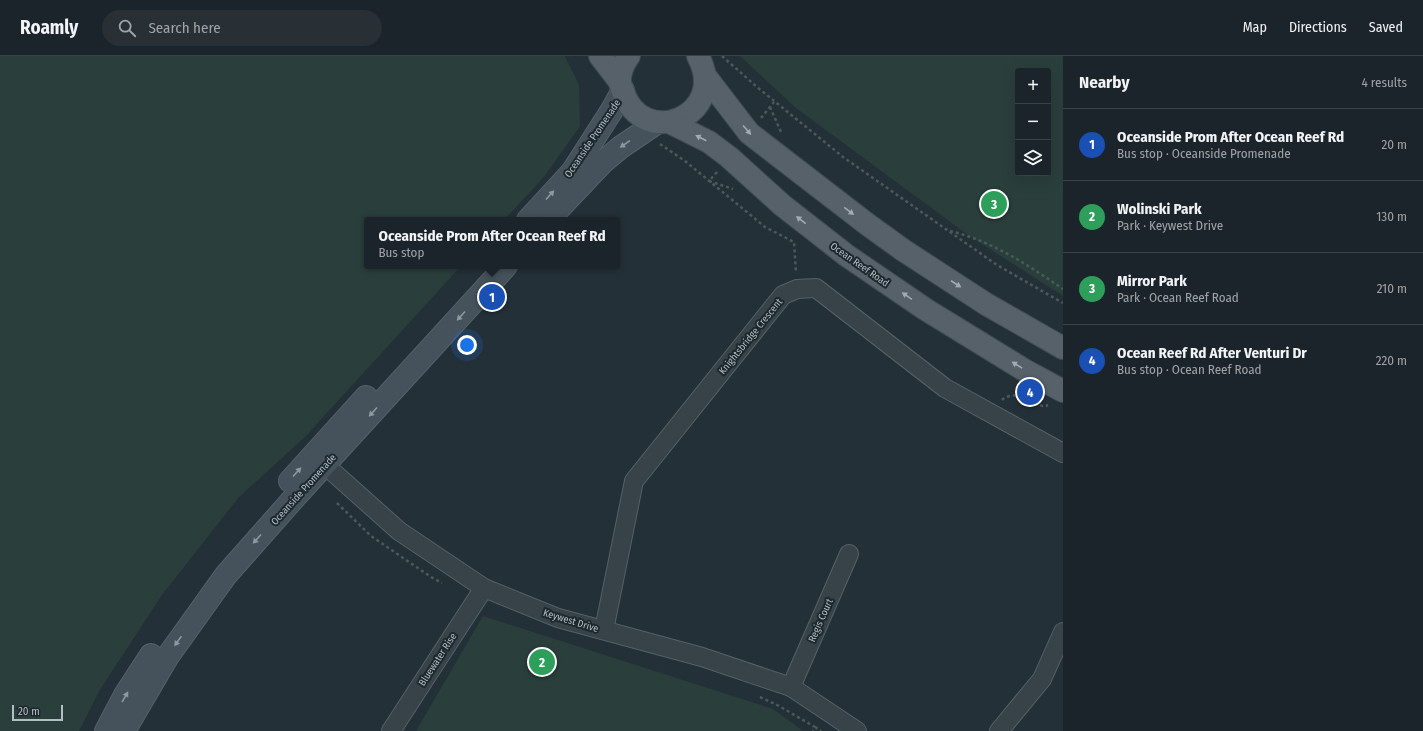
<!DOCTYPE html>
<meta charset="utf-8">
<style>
body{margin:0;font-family:"Fira Sans Condensed",sans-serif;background:#283036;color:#f1f3f6}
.controls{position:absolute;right:12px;top:12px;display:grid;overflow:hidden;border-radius:4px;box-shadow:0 4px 16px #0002}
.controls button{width:36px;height:36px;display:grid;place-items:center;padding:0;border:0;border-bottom:1px solid #394147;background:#1b242a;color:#f1f3f6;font:20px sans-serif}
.scale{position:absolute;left:12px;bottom:10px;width:51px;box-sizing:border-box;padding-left:4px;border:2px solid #b3bdc5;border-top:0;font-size:11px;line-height:14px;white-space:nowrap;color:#b3bdc5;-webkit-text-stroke:3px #1d272e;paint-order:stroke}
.you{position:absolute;left:467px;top:289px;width:14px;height:14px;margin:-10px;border:3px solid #fff;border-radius:50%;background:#1a73e8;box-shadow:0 0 0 6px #1a73e833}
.badge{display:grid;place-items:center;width:26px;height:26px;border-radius:50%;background:#2563eb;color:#fff;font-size:13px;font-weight:700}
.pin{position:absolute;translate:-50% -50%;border:2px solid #fff;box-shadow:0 1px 4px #0006}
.popup{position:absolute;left:364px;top:161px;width:256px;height:52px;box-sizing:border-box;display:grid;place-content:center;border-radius:4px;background:#1b242a;filter:drop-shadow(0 1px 3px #0005);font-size:13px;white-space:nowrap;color:#a0a4a8}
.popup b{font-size:15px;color:#f1f3f6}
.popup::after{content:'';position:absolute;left:50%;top:100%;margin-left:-8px;border:8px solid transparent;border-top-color:#1b242a}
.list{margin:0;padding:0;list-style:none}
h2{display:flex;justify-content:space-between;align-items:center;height:52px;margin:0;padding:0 16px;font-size:17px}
h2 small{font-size:13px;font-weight:400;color:#a0a4a8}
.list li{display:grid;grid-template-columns:26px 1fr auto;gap:12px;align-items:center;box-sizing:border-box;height:72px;padding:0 16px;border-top:1px solid #394147}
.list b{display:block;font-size:15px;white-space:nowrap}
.list p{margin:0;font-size:13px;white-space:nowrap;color:#a0a4a8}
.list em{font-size:13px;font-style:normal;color:#a0a4a8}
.icon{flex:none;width:22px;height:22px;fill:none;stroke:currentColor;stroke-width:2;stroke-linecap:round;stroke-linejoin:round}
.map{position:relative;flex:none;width:1063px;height:675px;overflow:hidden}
header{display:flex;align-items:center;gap:24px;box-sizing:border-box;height:56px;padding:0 20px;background:#1b242a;border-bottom:1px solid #394147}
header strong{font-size:19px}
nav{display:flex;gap:22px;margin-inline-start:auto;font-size:14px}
.search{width:280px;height:36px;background:#283036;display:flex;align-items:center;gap:10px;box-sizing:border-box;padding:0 14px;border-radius:22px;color:#a0a4a8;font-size:15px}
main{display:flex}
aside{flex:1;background:#1b242a}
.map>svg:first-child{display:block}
.green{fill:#2a3e3b;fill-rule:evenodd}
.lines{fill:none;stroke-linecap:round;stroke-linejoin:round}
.street-casing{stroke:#566067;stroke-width:20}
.secondary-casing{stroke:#566067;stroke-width:24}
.primary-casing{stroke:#414b52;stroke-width:24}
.path{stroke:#485b59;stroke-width:2.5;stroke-dasharray:3 3;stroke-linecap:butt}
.street{stroke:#384249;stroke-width:18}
.secondary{stroke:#46525b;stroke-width:22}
.primary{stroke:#566169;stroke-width:22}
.oneway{fill:#a0abb3}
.oneway2{fill:#8d98a0}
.labels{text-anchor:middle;stroke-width:4;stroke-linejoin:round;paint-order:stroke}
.street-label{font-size:10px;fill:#b3bdc5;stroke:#1d272e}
</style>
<header>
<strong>Roamly</strong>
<div class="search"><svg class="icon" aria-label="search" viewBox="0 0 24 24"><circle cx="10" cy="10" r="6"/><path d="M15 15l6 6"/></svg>Search here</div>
<nav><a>Map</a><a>Directions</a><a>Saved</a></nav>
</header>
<main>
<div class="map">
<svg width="1063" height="675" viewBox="0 0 1063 675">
<rect width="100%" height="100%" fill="#243038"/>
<g class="green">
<path d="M0,0H565L579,29L580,70L544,121L504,164H367V210H461L304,382L239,441L162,539L101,632L79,675H0Z"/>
<path d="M740,0H1063V240L968,179L796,52ZM1018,15H1048V117H1018Z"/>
<path d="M483,560L773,653L803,675H416Z"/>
</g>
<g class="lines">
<defs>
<g id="street">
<path d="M315,400L399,475L484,532L558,562L702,601L791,631L857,675"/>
<path d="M604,574L634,425L783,239L797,233L816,232L945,332L1063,397"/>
<path d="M791,631L849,498"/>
<path d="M391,675L484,532"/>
<path d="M999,675L1042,623L1063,576"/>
</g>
<g id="secondary">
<path d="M528,164L573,115L612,54L623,34"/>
<path d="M548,164L603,106L621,91L658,66"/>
<path d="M290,425L366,341"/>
<path d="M106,675L125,639L151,599"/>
<path d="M124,675L168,600L226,519L295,441L506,210"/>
</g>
<g id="primary">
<path d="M600,0L620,26"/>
<path d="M629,0C624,6 619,18 620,26C620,29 622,32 623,35C642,95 730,60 698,0"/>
<path d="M706,21L749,77L867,168L903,194L986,248L1063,292"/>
<path d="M669,66L709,86L729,101L782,149L846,199L925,253L1026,315L1063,335"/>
</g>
</defs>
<use href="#street" class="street-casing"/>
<use href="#secondary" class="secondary-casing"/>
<use href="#primary" class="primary-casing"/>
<g class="path">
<path d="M722,0L757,31L843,101L997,209L1063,247"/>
<path d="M770,51L781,76"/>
<path d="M761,62L774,46"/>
<path d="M660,88L685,105L765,171L794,186L796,217"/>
<path d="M717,116L709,125L733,133"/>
<path d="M950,175C992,185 1028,209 1063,233"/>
<path d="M1002,344C1005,341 1006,341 1010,340C1015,339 1021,339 1026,340C1034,343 1039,353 1048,349"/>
<path d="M337,447L371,480L431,521L442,527"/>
<path d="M760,641L779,650L815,671L813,675"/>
<path d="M815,671L821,675"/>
</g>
<use href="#street" class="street"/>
<use href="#secondary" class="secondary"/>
<use href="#primary" class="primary"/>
</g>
<defs><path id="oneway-solid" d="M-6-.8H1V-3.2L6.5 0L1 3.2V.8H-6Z"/></defs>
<g class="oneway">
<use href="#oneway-solid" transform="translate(747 74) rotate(49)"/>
<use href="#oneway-solid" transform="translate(701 82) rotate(-153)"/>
<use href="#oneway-solid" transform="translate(849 155) rotate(37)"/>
<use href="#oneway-solid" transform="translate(801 164) rotate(-142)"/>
<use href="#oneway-solid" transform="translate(956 228) rotate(33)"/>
<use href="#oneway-solid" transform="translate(907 240) rotate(-146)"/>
<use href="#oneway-solid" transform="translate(1017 309) rotate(-148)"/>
</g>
<g class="oneway2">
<use href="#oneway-solid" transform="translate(625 88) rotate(146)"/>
<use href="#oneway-solid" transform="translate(550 139) rotate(-48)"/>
<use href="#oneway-solid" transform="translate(461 260) rotate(132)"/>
<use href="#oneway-solid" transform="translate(373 356) rotate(132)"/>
<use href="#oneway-solid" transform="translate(297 416) rotate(-48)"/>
<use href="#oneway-solid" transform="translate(257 483) rotate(132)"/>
<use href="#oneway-solid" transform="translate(178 585) rotate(125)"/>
<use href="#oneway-solid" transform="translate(125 641) rotate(-60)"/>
</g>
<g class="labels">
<g class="street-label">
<text transform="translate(592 82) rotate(-56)" y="4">Oceanside Promenade</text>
<text transform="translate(860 208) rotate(35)" y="4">Ocean Reef Road</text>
<text transform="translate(750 280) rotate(-51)" y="4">Knightsbridge Crescent</text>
<text transform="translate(303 433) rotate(-48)" y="4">Oceanside Promenade</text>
<text transform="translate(571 564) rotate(17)" y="4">Keywest Drive</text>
<text transform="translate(820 564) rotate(-66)" y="4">Regis Court</text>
<text transform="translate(437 603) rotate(-57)" y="4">Bluewater Rise</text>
</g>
</g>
</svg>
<div class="controls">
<button>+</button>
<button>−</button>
<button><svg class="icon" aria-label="layers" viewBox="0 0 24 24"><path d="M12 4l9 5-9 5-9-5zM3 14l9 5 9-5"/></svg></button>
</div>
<div class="scale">20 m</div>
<div class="you"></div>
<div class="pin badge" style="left:492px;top:241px;background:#1a4fb4">1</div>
<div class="popup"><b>Oceanside Prom After Ocean Reef Rd</b>Bus stop</div>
<div class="pin badge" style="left:542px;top:606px;background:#2e9e5b">2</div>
<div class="pin badge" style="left:994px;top:148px;background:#2e9e5b">3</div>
<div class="pin badge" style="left:1030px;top:336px;background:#1a4fb4">4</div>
</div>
<aside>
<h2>Nearby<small>4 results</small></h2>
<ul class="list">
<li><span class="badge" style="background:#1a4fb4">1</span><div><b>Oceanside Prom After Ocean Reef Rd</b><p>Bus stop · Oceanside Promenade</p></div><em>20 m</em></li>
<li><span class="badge" style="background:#2e9e5b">2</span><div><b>Wolinski Park</b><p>Park · Keywest Drive</p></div><em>130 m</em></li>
<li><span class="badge" style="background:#2e9e5b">3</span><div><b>Mirror Park</b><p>Park · Ocean Reef Road</p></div><em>210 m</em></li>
<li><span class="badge" style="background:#1a4fb4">4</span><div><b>Ocean Reef Rd After Venturi Dr</b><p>Bus stop · Ocean Reef Road</p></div><em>220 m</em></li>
</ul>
</aside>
</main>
